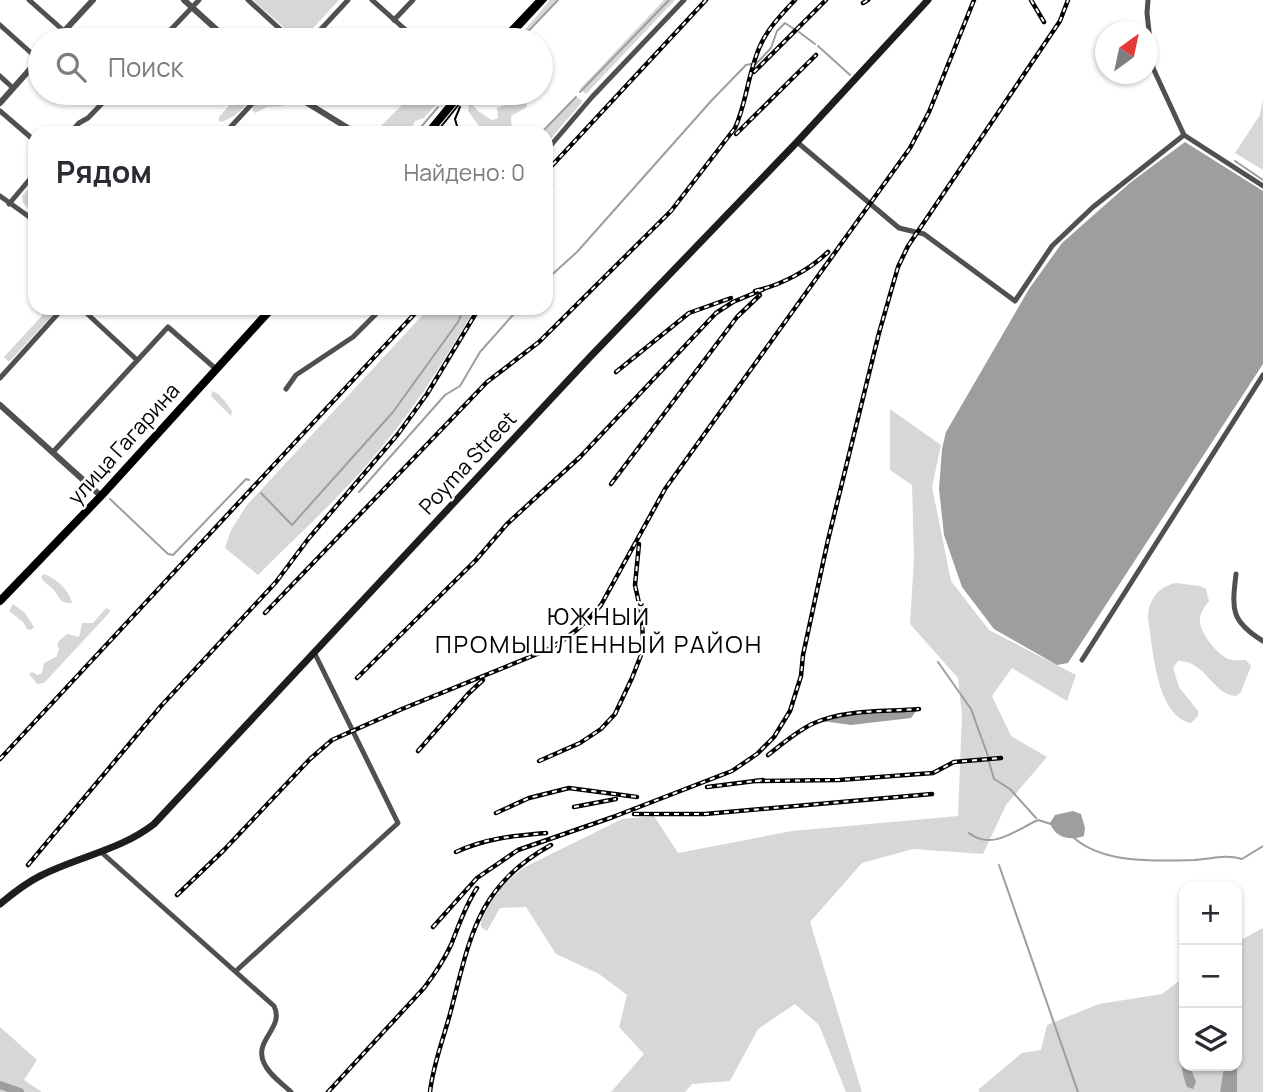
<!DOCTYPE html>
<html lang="ru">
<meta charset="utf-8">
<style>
body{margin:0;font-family:Manrope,sans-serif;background:#f2f2f3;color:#2b2b33}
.controls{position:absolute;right:21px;bottom:21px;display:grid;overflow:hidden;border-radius:14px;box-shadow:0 2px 5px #0004}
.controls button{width:63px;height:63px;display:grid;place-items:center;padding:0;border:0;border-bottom:2px solid #e1e1e2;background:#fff;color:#2b2b33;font:35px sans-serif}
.compass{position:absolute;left:1095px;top:21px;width:63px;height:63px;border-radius:50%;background:#fff;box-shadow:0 2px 5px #0004;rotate:33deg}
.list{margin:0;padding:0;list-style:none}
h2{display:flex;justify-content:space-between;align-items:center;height:91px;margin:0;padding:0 28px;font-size:30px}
h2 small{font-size:23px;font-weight:400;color:#7c7c81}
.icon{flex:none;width:38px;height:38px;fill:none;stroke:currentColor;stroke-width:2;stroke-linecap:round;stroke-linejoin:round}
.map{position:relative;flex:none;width:1263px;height:1092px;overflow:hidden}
.search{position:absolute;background:#fff;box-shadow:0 2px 5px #0004;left:28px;top:28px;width:525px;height:77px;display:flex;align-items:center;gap:18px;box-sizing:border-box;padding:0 24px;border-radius:38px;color:#7c7c81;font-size:26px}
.panel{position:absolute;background:#fff;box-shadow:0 2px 5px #0004;left:28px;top:126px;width:525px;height:189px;border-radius:21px}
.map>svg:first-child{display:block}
.green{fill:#d7d7d7}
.water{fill:#9e9e9e}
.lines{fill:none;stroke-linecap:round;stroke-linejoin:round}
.stream{stroke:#9e9e9e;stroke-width:2}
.river{stroke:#9e9e9e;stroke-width:8}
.minor{stroke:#505050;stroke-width:5}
.tertiary{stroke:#505050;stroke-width:6}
.secondary{stroke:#1d1d1d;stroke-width:7}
.primary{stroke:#000;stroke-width:8}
.tram{stroke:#000;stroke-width:2}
.rail-casing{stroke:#000;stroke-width:4.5}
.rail{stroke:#fff;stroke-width:2;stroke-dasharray:5;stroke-linecap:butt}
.labels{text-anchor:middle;stroke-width:5;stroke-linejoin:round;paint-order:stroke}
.street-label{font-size:21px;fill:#000;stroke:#fff}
.quarter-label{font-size:24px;letter-spacing:2px;fill:#000;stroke:#fff}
</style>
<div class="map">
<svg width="1263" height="1092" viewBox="0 0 1263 1092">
<rect width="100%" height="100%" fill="#fff"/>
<g class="green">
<path d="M253,0H339L302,40H298Z"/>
<path d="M550,0H557L519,40H516Z"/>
<path d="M664,0H675L586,94L580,89Z"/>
<path d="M240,93H254C247,105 234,120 219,122V117Z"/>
<path d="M266,93H280L285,103L283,106L267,107L255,113L252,110L256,102Z"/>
<path d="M414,93H446L424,118L415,121L409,133H382L377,130Z"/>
<path d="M510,94L526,98L527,107L511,116L512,133H478L479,126L468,111L469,105L472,104L478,111L492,120L498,118L497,108L505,105L506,96Z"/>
<path d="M576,97L583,101L546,144V133H541Z"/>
<path d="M1263,99V170L1235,153L1260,115Z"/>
<path d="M35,181V216L23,203L22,196Z"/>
<path d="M49,308H59L9,362L4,357Z"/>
<path d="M429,308H475C443,364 408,419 364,468C331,505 293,540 258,575L225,548L231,530L247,505Z"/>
<path d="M212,391C220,393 227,404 232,411L231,416L211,396Z"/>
<path d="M890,409L941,445L932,487L951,581L989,630L1076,675L1067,701L1012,668L992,696L1011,736L1047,757L1006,805L983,854L913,849L862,863L810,922L862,1092H846L819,1025L795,1004L758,1029L730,1081L692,1084L685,1092H611L644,1054L619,1027L627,995L599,974L556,954L526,907L500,908L487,931L481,927V916L495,892L523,868L622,819L654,816L678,853L792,831L958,816L962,715L958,678L910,624L914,558L912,485L890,470Z"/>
<path d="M44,574C56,578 70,591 72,603C60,604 60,598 54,590C49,585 45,584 41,577Z"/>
<path d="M1176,583L1200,586L1206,589L1209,601C1204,608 1199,614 1200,622C1201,634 1217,654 1228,659C1234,661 1240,660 1246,660L1251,666L1241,692L1236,696C1213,695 1204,659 1178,661L1173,668L1179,687L1198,711V716L1191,723C1156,716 1153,648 1148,619C1148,601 1157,587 1176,583Z"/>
<path d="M13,604L25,613L34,627L31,630L27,629L23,622L9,611Z"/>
<path d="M106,608L110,610V612L44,683L37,684L29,674L32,672L38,675L42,673L44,663L56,657L59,649L57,645L59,641L67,634L79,637L82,623H93Z"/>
<path d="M1263,928V1092H1237V942Z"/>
<path d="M1184,977V1079L1190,1066H1224L1220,1092H979V1089L1022,1053L1041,1050L1047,1025L1099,1004L1162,994Z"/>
<path d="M0,1027L37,1060L24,1080L42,1092H0Z"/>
</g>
<g class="water">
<path d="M1185,142L1263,191V364L1068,663L1057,665L994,629L962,587L944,535L939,489L942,449L946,432L1029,289L1062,243L1131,182Z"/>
<path d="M916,711L911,718L851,725L822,721L850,715Z"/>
<path d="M1073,811L1081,814L1085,828L1084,836C1070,841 1055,838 1050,823L1055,815Z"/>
<path d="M1184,1035V1066H1190L1196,1082L1193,1089L1187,1087C1181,1071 1178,1051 1184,1035Z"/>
<path d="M1237,1039V1092H1220L1224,1066H1237Z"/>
</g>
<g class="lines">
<g class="stream">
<path d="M799,32L815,44"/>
<path d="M520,40L558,0"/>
<path d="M818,46L850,75"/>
<path d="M756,64L771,48L777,31L785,23L794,29"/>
<path d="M580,92L669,0"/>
<path d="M450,95L452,93"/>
<path d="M416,133L438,107"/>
<path d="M541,133L576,97"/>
<path d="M1235,161L1263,180"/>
<path d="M546,280L577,252L712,100L746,65L751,64"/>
<path d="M359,492L445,395L460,386L480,352L519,308"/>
<path d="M261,493L292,525L393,412L458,322L464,308"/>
<path d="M110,499L168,554L173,555L246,479L249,480"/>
<path d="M938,662L971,709L988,756"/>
<path d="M989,762L994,779L1010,789L1036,818"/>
<path d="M969,833C992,851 1016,830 1038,820L1051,824"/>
<path d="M1074,838C1104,864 1156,861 1194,860C1211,859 1225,854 1242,859L1263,846"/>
<path d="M999,865L1078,1092"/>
</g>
<path class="river" d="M0,1085L20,1092"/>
<g class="minor">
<path d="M29,0L64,31"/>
<path d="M248,0L292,40"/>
<path d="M372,0L417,40"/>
<path d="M1148,0L1147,13L1153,68L1184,135L1263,186"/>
<path d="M394,20L413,0"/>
<path d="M0,25L39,60"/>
<path d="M161,40L199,0"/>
<path d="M311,40L348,0"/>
<path d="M0,76L13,88"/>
<path d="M0,111L35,141"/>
<path d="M70,133L79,123L88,118L112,93"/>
<path d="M225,133L262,93"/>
<path d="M797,142L899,228L924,234L1015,301L1052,246L1093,207L1184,135"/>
<path d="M546,151L592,97L684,0"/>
<path d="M0,196L35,221"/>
<path d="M9,204L35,173"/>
<path d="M81,308L137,360"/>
<path d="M0,378L63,308"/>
<path d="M286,389L296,375L353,337L382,308"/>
<path d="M53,452L168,327L216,369"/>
<path d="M1236,574C1232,609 1230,621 1263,641"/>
<path d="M1082,660L1263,375"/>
<path d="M101,852L274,1006C285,1028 253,1040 264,1063C269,1075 282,1083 291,1092"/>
<path d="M236,971L398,823L315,654"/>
</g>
<g class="tertiary">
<path d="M184,0L228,40"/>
<path d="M56,40L93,0"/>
<path d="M291,93L356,133"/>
<path d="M0,103L40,58"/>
<path d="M0,405L101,496"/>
</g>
<path class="secondary" d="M0,904C12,894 26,883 40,876C77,857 121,850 154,824L590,357L797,142L928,0"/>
<g class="primary">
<path d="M503,40L541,0"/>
<path d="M428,133L461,93"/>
<path d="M0,601L101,496L272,308"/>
</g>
<g class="tram">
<path d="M509,40L546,0"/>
<path d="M436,133L468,93"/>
<path d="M459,133L455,119L460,107"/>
</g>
<defs>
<g id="rail">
<path d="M1031,0L1044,22"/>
<path d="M863,3L868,0"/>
<path d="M754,72L826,0"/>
<path d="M736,134L816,55"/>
<path d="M546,172L706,0"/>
<path d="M546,193L551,186"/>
<path d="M755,291C781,285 808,271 828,252"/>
<path d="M616,372L689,313L731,298"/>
<path d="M611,484L737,317L760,295"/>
<path d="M265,613L487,382L539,342L671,211L735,128C747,102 748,71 761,44C769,27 782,14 795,0"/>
<path d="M357,678L476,560L507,524L580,457L716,313L733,302L764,289"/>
<path d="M418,751L468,694L483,680"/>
<path d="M768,755C782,744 796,732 812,724C844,709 885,712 919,709"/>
<path d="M0,759L420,308"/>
<path d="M539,761L580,743L601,729L615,714L632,678L641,655L643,644L642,617L635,585L639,544"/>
<path d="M755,781L839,780L933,773L954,762L1001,758"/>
<path d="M707,787L763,780"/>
<path d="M574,807L616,799"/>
<path d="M496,813L529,798L569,788L637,797"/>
<path d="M634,814H705L932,794"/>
<path d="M456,852C486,838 513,836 546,833"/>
<path d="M28,865L161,706L276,582L309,538L398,434L427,394L479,308"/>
<path d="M177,895L224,850L310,759L332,740L402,709L547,650C569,638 585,625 601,605L665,489L910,148L929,112L974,0"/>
<path d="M433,927L477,878L518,850L613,817L732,771L757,754L774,737L790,711L801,676L803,655L828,540L879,333L898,267L908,246L1060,21L1068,0"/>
<path d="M328,1092L424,988C434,975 444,960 451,945C459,925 465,906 477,888"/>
<path d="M430,1092C433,1065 443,1040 450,1014C470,939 476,886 551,845"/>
</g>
</defs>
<use href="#rail" class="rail-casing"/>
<use href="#rail" class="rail"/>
</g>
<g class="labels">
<g class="street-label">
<text transform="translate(124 444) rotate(-48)" y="7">улица Гагарина</text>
<text transform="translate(468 463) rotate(-47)" y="7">Poyma Street</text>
</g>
<g class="quarter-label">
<text x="599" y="625">ЮЖНЫЙ<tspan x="599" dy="28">ПРОМЫШЛЕННЫЙ РАЙОН</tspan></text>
</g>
</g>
</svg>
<div class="controls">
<button>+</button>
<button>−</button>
<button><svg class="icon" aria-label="layers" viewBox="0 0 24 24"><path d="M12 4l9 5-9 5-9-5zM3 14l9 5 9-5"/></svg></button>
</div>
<svg class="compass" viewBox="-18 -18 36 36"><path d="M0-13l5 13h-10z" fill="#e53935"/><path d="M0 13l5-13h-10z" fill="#7c7c81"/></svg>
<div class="search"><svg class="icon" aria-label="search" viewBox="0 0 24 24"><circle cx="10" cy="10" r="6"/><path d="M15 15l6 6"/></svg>Поиск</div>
<section class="panel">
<h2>Рядом<small>Найдено: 0</small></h2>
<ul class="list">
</ul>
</section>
</div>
